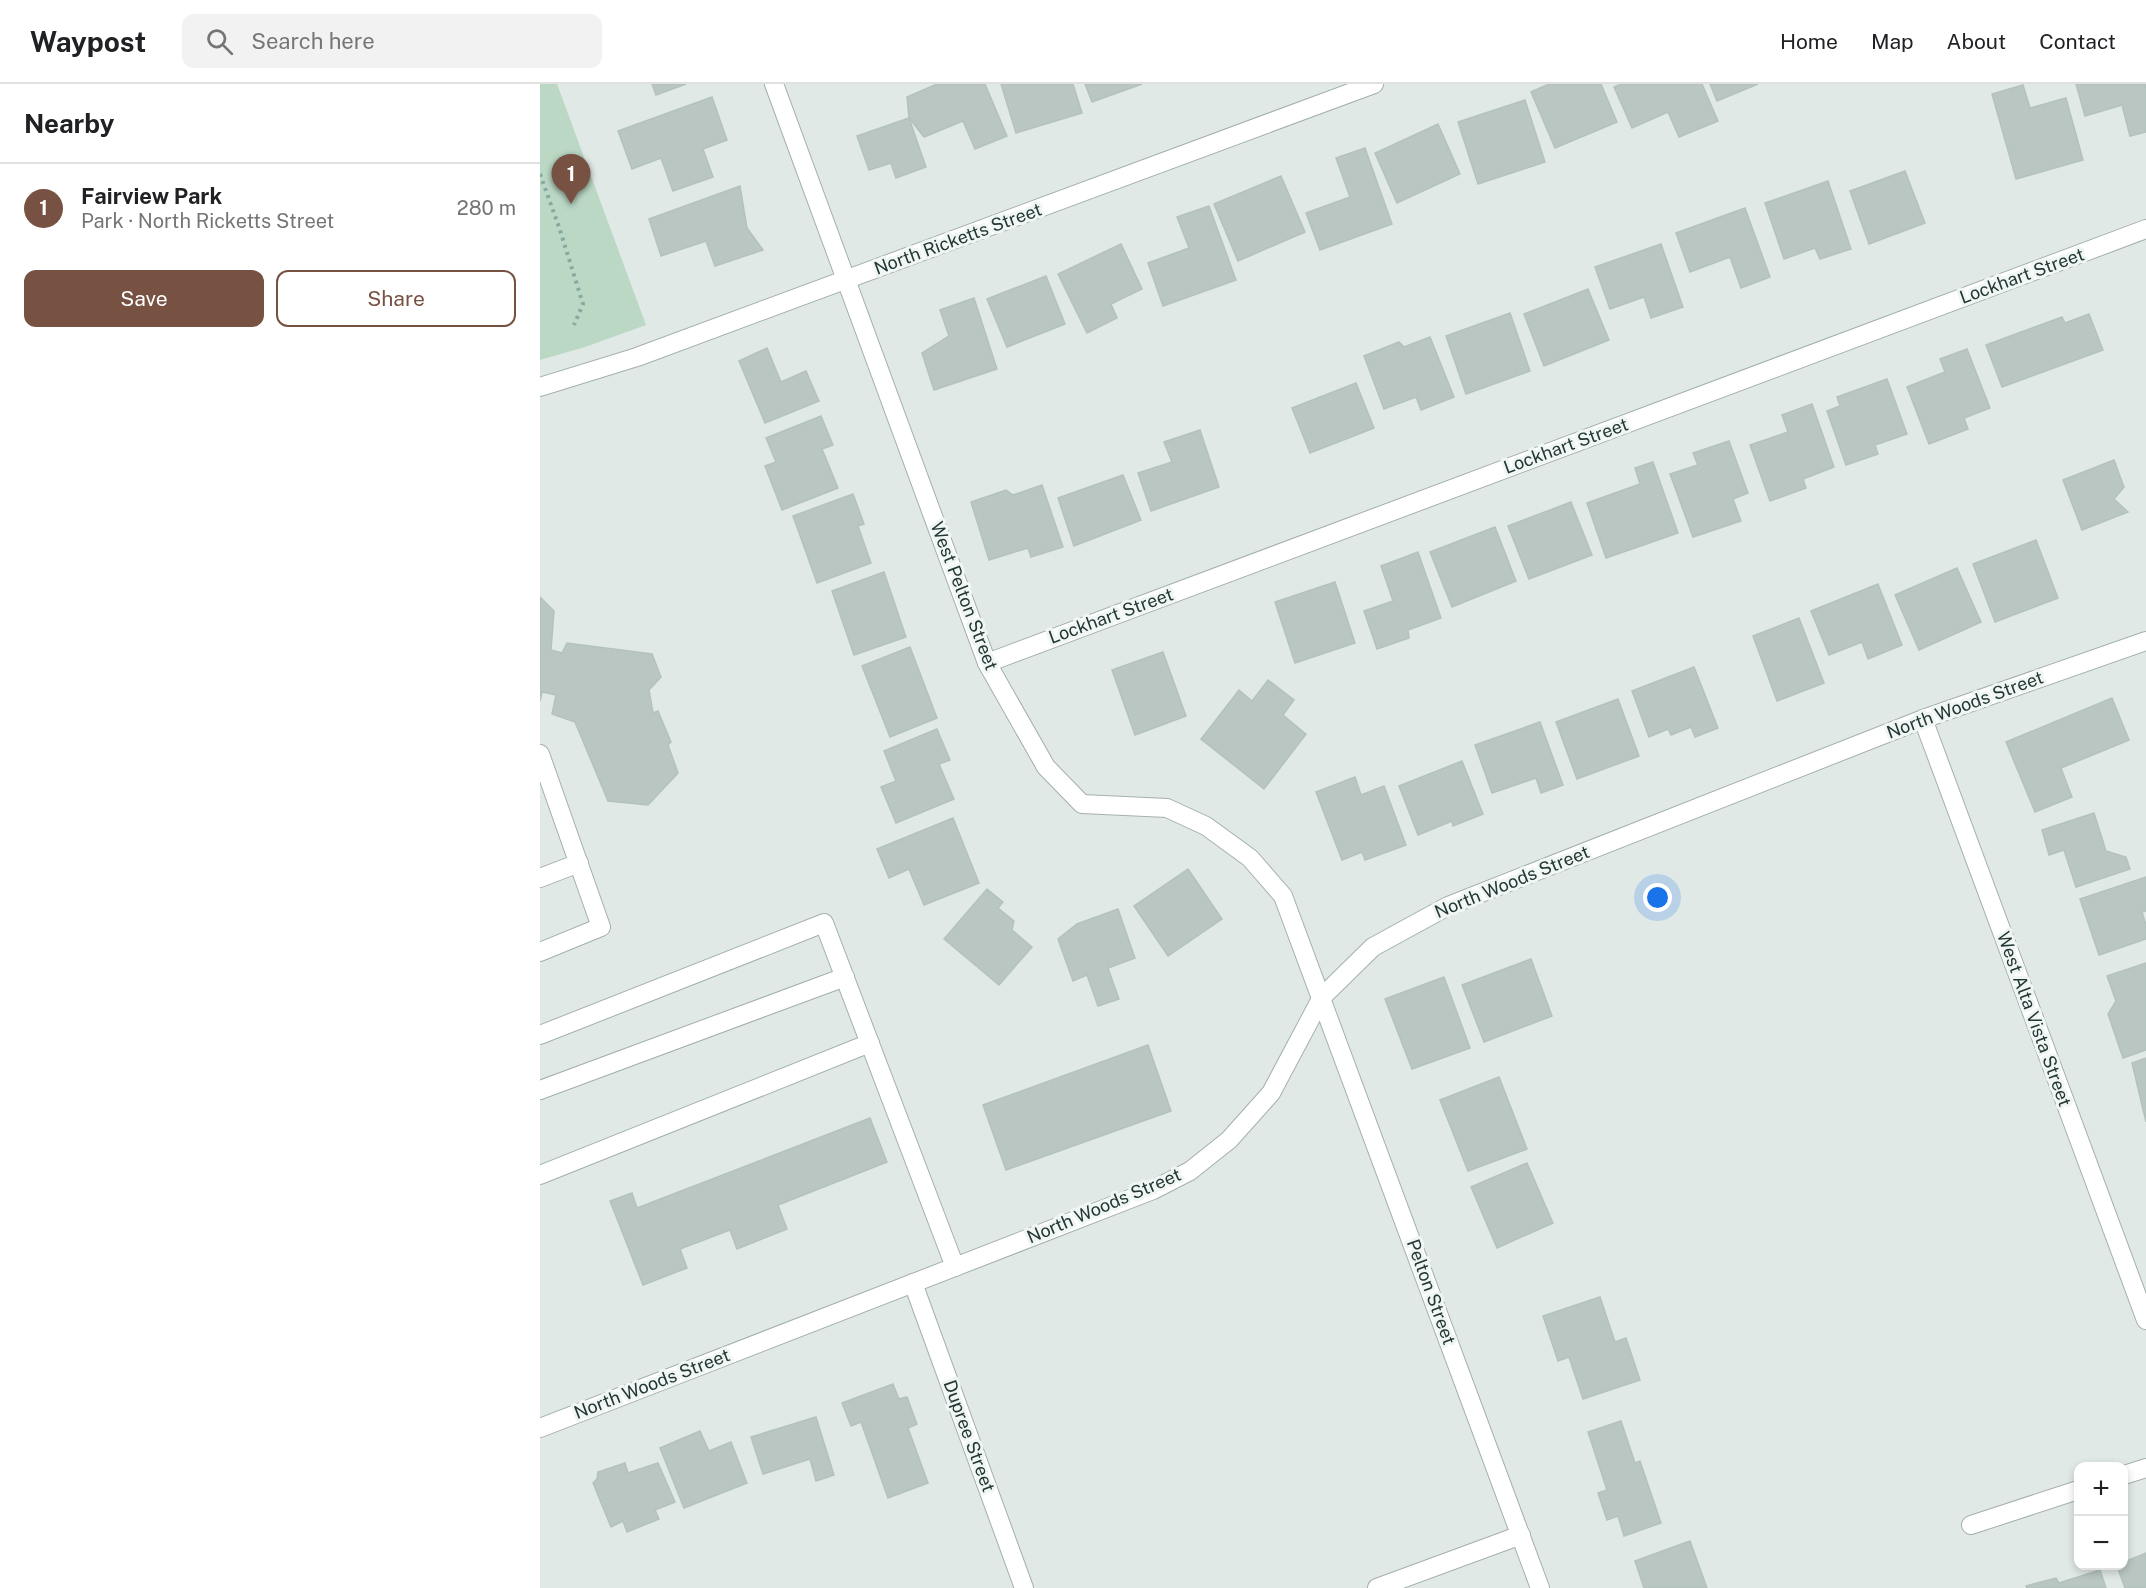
<!DOCTYPE html>
<meta charset="utf-8">
<style>
body{margin:0;font-family:"Public Sans",sans-serif;background:#f2f2f2;color:#202124}
.controls{position:absolute;right:18px;bottom:18px;display:grid;overflow:hidden;border-radius:12px;box-shadow:0 3px 9px #0003}
.controls button{width:54px;height:54px;display:grid;place-items:center;padding:0;border:0;border-bottom:2px solid #e0e0e0;background:#fff;color:#202124;font:30px sans-serif}
.you{position:absolute;left:1118px;top:814px;width:21px;height:21px;margin:-15px;border:4px solid #fff;border-radius:50%;background:#1a73e8;box-shadow:0 0 0 9px #1a73e833}
.badge{display:grid;place-items:center;width:39px;height:39px;border-radius:50%;background:#775242;color:#fff;font-size:20px;font-weight:700}
.pin{position:absolute;translate:-50% -50px;filter:drop-shadow(0 2px 3px #0008)}
.pin::after{content:'';position:absolute;top:32px;width:21px;height:18px;background:inherit;clip-path:polygon(0 0,100% 0,50% 100%)}
.list{margin:0;padding:0;list-style:none}
h2{display:flex;justify-content:space-between;align-items:center;height:78px;margin:0;padding:0 24px;font-size:26px}
h2 small{font-size:20px;font-weight:400;color:#757577}
.list li{display:grid;grid-template-columns:39px 1fr auto;gap:18px;align-items:center;box-sizing:border-box;height:90px;padding:0 24px;border-top:2px solid #e0e0e0}
.list b{display:block;font-size:22px;white-space:nowrap}
.list p{margin:0;font-size:20px;white-space:nowrap;color:#757577}
.list em{font-size:20px;font-style:normal;color:#757577}
.actions{display:flex;gap:12px;padding:18px 24px}
.actions a{flex:1;padding:14px 0;border:2px solid #775242;border-radius:12px;text-align:center;font-size:21px;color:#775242}
.actions .main{background:#775242;color:#fff}
.icon{flex:none;width:33px;height:33px;fill:none;stroke:currentColor;stroke-width:2;stroke-linecap:round;stroke-linejoin:round}
.map{position:relative;flex:none;width:1606px;height:1504px;overflow:hidden}
header{display:flex;align-items:center;gap:36px;box-sizing:border-box;height:84px;padding:0 30px;background:#fff;border-bottom:2px solid #e0e0e0}
header strong{font-size:28px}
nav{display:flex;gap:33px;margin-inline-start:auto;font-size:21px}
.search{width:420px;height:54px;background:#f2f2f2;display:flex;align-items:center;gap:15px;box-sizing:border-box;padding:0 21px;border-radius:12px;color:#757577;font-size:22px}
main{display:flex}
aside{flex:1;background:#fff}
.map>svg:first-child{display:block}
.green{fill:#bbd8c5}
.building{fill:#b9c6c2;stroke:#b4c2bd;stroke-width:1.5}
.lines{fill:none;stroke-linecap:round;stroke-linejoin:round}
.minor-casing{stroke:#a4b0ad;stroke-width:20}
.path{stroke:#84a9a1;stroke-width:4;stroke-dasharray:3 4.5;stroke-linecap:butt}
.minor{stroke:#fff;stroke-width:18}
.labels{text-anchor:middle;stroke-width:6;stroke-linejoin:round;paint-order:stroke}
.street-label{font-size:18px;fill:#233734;stroke:#f0f6f4}
</style>
<header>
<strong>Waypost</strong>
<div class="search"><svg class="icon" aria-label="search" viewBox="0 0 24 24"><circle cx="10" cy="10" r="6"/><path d="M15 15l6 6"/></svg>Search here</div>
<nav><a>Home</a><a>Map</a><a>About</a><a>Contact</a></nav>
</header>
<main>
<aside>
<h2>Nearby<small></small></h2>
<ul class="list">
<li><span class="badge">1</span><div><b>Fairview Park</b><p>Park · North Ricketts Street</p></div><em>280 m</em></li>
</ul>
<div class="actions"><a class="main">Save</a><a>Share</a></div>
</aside>
<div class="map">
<svg width="1606" height="1504" viewBox="0 0 1606 1504">
<rect width="100%" height="100%" fill="#e0e9e6"/>
<path class="green" d="M0,0H17L106,241L45,263L0,276Z"/>
<g class="building">
<path d="M112,0H146L116,11Z"/>
<path d="M397,0H445L467,52L435,65L423,37L384,53L369,34L367,13Z"/>
<path d="M461,0H533L542,29L476,49Z"/>
<path d="M545,0H602L552,18Z"/>
<path d="M1009,0H1061L1077,38L1015,64L991,8Z"/>
<path d="M1081,0H1162L1178,37L1139,53L1128,28L1092,44L1074,3Z"/>
<path d="M1170,0H1218L1177,17Z"/>
<path d="M1536,0H1606V48L1590,52L1582,21L1545,32Z"/>
<path d="M1483,1L1490,24L1526,14L1543,76L1476,95L1452,10Z"/>
<path d="M172,13L187,56L163,65L173,93L133,107L121,74L92,85L78,47Z"/>
<path d="M985,16L1005,78L938,100L918,38Z"/>
<path d="M369,34L386,83L356,94L351,79L329,86L317,52Z"/>
<path d="M898,40L920,90L857,119L835,69Z"/>
<path d="M825,64L852,140L780,166L766,129L810,113L796,74Z"/>
<path d="M1365,87L1385,139L1329,160L1310,107Z"/>
<path d="M741,92L765,148L698,177L674,120Z"/>
<path d="M1288,97L1311,165L1280,175L1275,164L1244,175L1225,119Z"/>
<path d="M200,102L207,144L223,166L175,182L166,157L121,172L109,135Z"/>
<path d="M669,122L696,196L623,222L608,179L649,164L637,133Z"/>
<path d="M1205,124L1230,193L1201,204L1190,173L1150,188L1136,149Z"/>
<path d="M581,160L602,205L571,220L577,234L547,249L518,190Z"/>
<path d="M1121,160L1143,223L1111,234L1104,213L1070,225L1055,183Z"/>
<path d="M506,192L525,240L467,263L447,215Z"/>
<path d="M1048,205L1069,256L1004,282L984,230Z"/>
<path d="M434,214L457,285L394,306L382,269L409,252L400,226Z"/>
<path d="M970,229L990,287L926,310L906,252Z"/>
<path d="M1549,230L1563,266L1462,303L1446,261L1522,233L1525,239Z"/>
<path d="M890,253L914,313L881,326L876,313L844,325L824,272L859,258L864,263Z"/>
<path d="M227,264L241,298L266,287L279,317L225,339L199,277Z"/>
<path d="M1427,265L1450,324L1424,334L1428,345L1389,360L1367,303L1405,288L1400,275Z"/>
<path d="M1347,295L1367,350L1335,361L1338,370L1306,381L1287,327L1300,322L1297,313Z"/>
<path d="M816,299L834,344L770,369L752,324Z"/>
<path d="M1272,320L1294,383L1263,395L1266,404L1230,417L1210,361L1248,348L1242,331Z"/>
<path d="M281,332L293,361L282,365L298,404L242,426L225,382L236,378L226,354Z"/>
<path d="M660,346L679,403L611,427L598,389L632,378L624,358Z"/>
<path d="M1189,357L1208,409L1193,415L1201,437L1153,453L1130,390L1158,381L1153,369Z"/>
<path d="M1574,376L1584,403L1574,415L1588,428L1542,446L1523,396Z"/>
<path d="M1113,378L1138,449L1066,474L1047,419L1100,400L1095,384Z"/>
<path d="M583,391L601,436L534,462L518,414Z"/>
<path d="M502,401L523,463L491,473L488,464L449,476L431,418L466,406L473,411Z"/>
<path d="M313,410L324,440L318,442L331,479L277,499L253,432Z"/>
<path d="M1031,418L1052,471L989,495L968,442Z"/>
<path d="M955,443L976,497L912,523L890,468Z"/>
<path d="M1496,456L1518,514L1455,538L1433,480Z"/>
<path d="M878,468L901,534L868,546L869,554L837,565L824,527L853,517L841,482Z"/>
<path d="M1417,484L1441,538L1379,566L1355,511Z"/>
<path d="M344,488L366,553L314,571L292,507Z"/>
<path d="M795,498L815,559L755,579L735,518Z"/>
<path d="M1338,500L1362,561L1328,575L1322,558L1289,571L1271,527Z"/>
<path d="M0,513L14,527L11,566L22,569L27,559L112,570L121,593L109,606L113,629L118,627L131,658L128,661L138,689L108,721L68,717L35,638L12,630L16,611L2,608L0,617Z"/>
<path d="M1259,534L1284,599L1237,617L1213,552Z"/>
<path d="M370,563L397,634L350,653L322,582Z"/>
<path d="M623,568L646,632L595,651L572,586Z"/>
<path d="M1154,583L1178,644L1155,653L1151,643L1131,651L1128,645L1109,653L1092,607Z"/>
<path d="M728,596L754,616L743,631L766,650L724,705L661,655L699,606L712,617Z"/>
<path d="M1572,614L1589,656L1521,684L1532,713L1495,728L1466,658Z"/>
<path d="M1078,615L1099,672L1037,695L1016,638Z"/>
<path d="M1000,638L1023,701L1001,709L996,694L952,709L935,661Z"/>
<path d="M397,645L410,676L399,680L414,715L356,739L341,703L356,697L344,667Z"/>
<path d="M922,677L943,730L913,742L912,737L878,751L859,702Z"/>
<path d="M815,693L821,711L844,702L866,761L825,776L822,768L802,776L776,708Z"/>
<path d="M1554,729L1566,767L1586,773L1590,785L1536,803L1524,766L1509,771L1502,746Z"/>
<path d="M413,734L439,799L384,821L369,785L349,794L337,765Z"/>
<path d="M648,785L682,835L628,872L594,822Z"/>
<path d="M1606,793V827L1602,828L1606,841V855L1559,871L1540,815Z"/>
<path d="M447,805L463,818L458,824L474,837L472,846L492,863L459,901L404,855Z"/>
<path d="M578,825L595,874L568,884L579,915L558,922L547,891L533,897L518,855L537,840Z"/>
<path d="M991,875L1012,932L944,958L922,901Z"/>
<path d="M1606,879V966L1583,974L1568,930L1576,917L1567,892Z"/>
<path d="M904,893L930,964L872,985L845,915Z"/>
<path d="M608,961L631,1027L466,1086L443,1021Z"/>
<path d="M1606,974V1038L1592,979Z"/>
<path d="M959,993L987,1065L928,1087L900,1016Z"/>
<path d="M330,1034L347,1078L238,1121L247,1145L197,1165L190,1146L140,1165L147,1184L103,1201L70,1117L92,1109L97,1124Z"/>
<path d="M987,1079L1013,1139L957,1164L931,1103Z"/>
<path d="M1060,1213L1075,1258L1086,1254L1100,1296L1043,1315L1029,1273L1018,1277L1003,1232Z"/>
<path d="M353,1300L359,1315L367,1313L377,1340L368,1344L388,1399L348,1414L321,1338L311,1342L302,1319Z"/>
<path d="M276,1333L294,1391L276,1397L270,1375L223,1390L211,1353Z"/>
<path d="M1081,1337L1095,1379L1100,1377L1121,1439L1084,1452L1078,1432L1067,1436L1058,1409L1067,1406L1048,1348Z"/>
<path d="M160,1347L169,1367L191,1358L207,1399L144,1424L120,1364Z"/>
<path d="M85,1379L88,1389L118,1379L135,1418L115,1426L119,1435L87,1448L83,1437L71,1443L53,1399L57,1395L58,1388Z"/>
<path d="M1150,1457L1167,1504H1104L1095,1477Z"/>
<path d="M1606,1469V1504H1585L1577,1482H1584V1478Z"/>
<path d="M1560,1486L1566,1504H1487L1486,1502L1516,1494L1519,1499Z"/>
</g>
<g class="lines">
<defs>
<g id="minor">
<path d="M234,0L447,579L506,683L542,720L627,724L666,742L710,774L743,812L1000,1504"/>
<path d="M0,303L97,273L834,0"/>
<path d="M447,579L1606,145"/>
<path d="M1383,635L1606,1236"/>
<path d="M0,670L61,843L0,868"/>
<path d="M0,794L39,779"/>
<path d="M0,951L284,839L415,1183"/>
<path d="M0,1006L305,893"/>
<path d="M0,1091L330,959"/>
<path d="M373,1199L484,1504"/>
<path d="M0,1344L613,1106L650,1087L689,1056L731,1009L782,913L833,863L908,822L1383,635L1606,557"/>
<path d="M1584,1391L1606,1384"/>
<path d="M1431,1441L1538,1406"/>
<path d="M837,1504L981,1451"/>
</g>
</defs>
<use href="#minor" class="minor-casing"/>
<path class="path" d="M0,90L20,146L43,220L34,241"/>
<use href="#minor" class="minor"/>
</g>
<g class="labels">
<g class="street-label">
<text transform="translate(418 155) rotate(-20)" y="6">North Ricketts Street</text>
<text transform="translate(1482 192) rotate(-20)" y="6">Lockhart Street</text>
<text transform="translate(1026 362) rotate(-20)" y="6">Lockhart Street</text>
<text transform="translate(424 512) rotate(69)" y="6">West Pelton Street</text>
<text transform="translate(571 532) rotate(-20)" y="6">Lockhart Street</text>
<text transform="translate(1425 621) rotate(-20)" y="6">North Woods Street</text>
<text transform="translate(972 798) rotate(-22)" y="6">North Woods Street</text>
<text transform="translate(1494 935) rotate(70)" y="6">West Alta Vista Street</text>
<text transform="translate(564 1122) rotate(-23)" y="6">North Woods Street</text>
<text transform="translate(891 1208) rotate(70)" y="6">Pelton Street</text>
<text transform="translate(112 1300) rotate(-21)" y="6">North Woods Street</text>
<text transform="translate(429 1352) rotate(70)" y="6">Dupree Street</text>
</g>
</g>
</svg>
<div class="controls">
<button>+</button>
<button>−</button>
</div>
<div class="you"></div>
<div class="pin badge" style="left:31px;top:120px">1</div>
</div>
</main>
